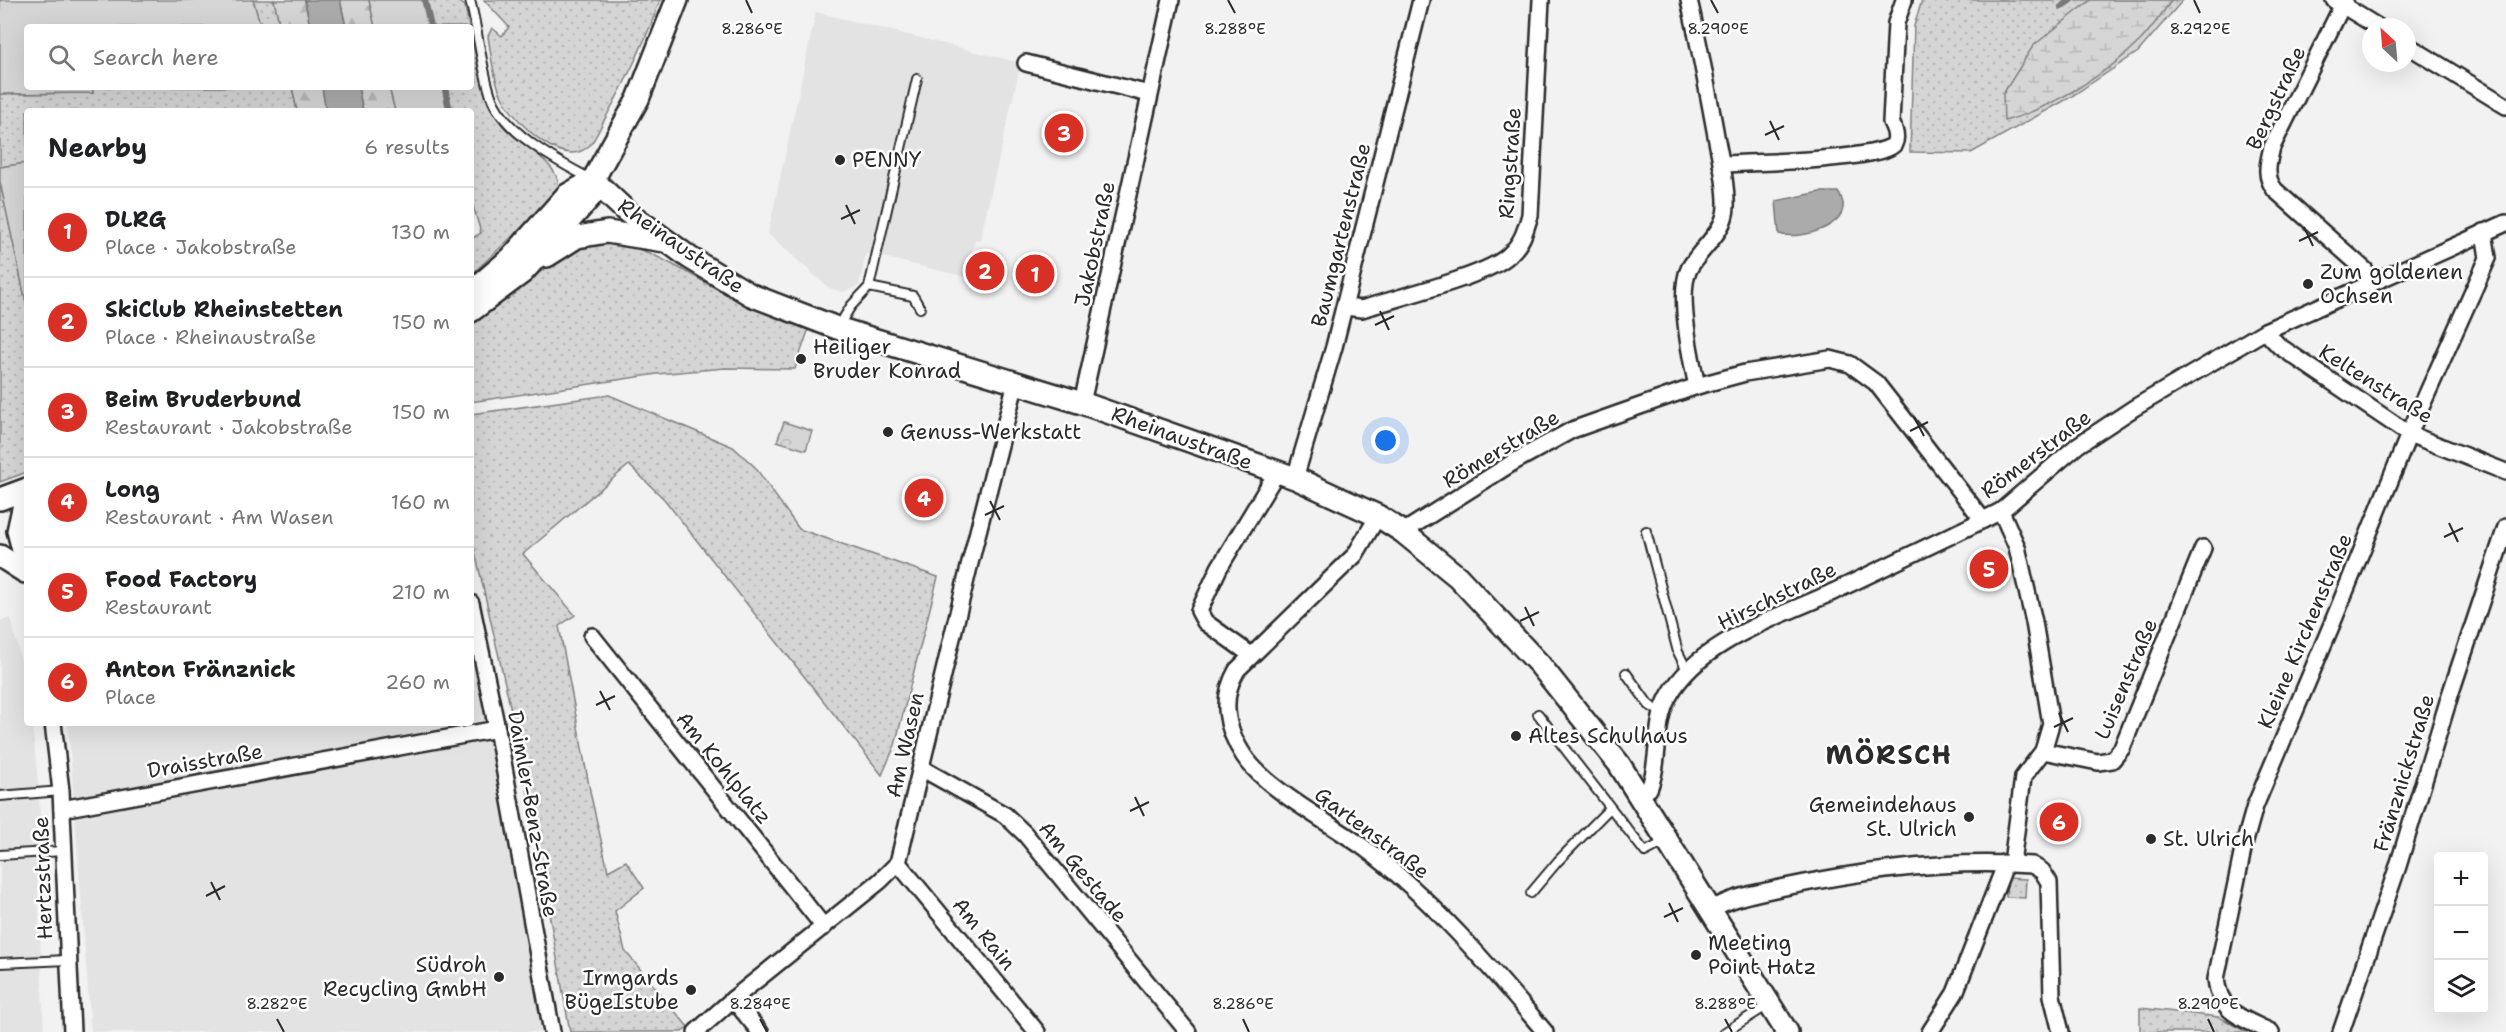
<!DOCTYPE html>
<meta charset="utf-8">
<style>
body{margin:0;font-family:"Shantell Sans",sans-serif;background:#f2f2f2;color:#202124}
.controls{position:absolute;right:18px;bottom:18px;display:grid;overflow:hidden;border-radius:6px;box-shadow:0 6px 24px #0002}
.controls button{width:54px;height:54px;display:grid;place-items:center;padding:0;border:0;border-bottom:2px solid #e0e0e0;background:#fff;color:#202124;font:30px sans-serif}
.compass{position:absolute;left:2362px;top:18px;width:54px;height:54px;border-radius:50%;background:#fff;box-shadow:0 6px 24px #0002;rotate:334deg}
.you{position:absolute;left:1386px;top:441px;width:21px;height:21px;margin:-15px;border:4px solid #fff;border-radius:50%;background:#1a73e8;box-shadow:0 0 0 9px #1a73e833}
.badge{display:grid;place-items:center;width:39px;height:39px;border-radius:50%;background:#d93025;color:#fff;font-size:20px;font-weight:700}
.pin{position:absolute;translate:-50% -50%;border:3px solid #fff;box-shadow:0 2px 6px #0006}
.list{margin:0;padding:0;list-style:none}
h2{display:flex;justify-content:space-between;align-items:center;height:78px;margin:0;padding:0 24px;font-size:26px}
h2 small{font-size:20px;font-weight:400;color:#757577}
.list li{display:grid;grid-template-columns:39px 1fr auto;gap:18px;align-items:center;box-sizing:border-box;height:90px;padding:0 24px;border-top:2px solid #e0e0e0}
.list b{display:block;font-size:22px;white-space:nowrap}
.list p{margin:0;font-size:20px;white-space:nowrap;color:#757577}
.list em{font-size:20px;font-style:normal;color:#757577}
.icon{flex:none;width:33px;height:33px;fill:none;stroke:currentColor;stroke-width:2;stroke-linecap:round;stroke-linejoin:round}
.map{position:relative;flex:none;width:2506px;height:1032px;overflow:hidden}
.search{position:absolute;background:#fff;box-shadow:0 6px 24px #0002;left:24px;top:24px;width:450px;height:66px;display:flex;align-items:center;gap:15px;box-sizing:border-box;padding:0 21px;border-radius:6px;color:#757577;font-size:22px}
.panel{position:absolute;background:#fff;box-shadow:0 6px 24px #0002;left:24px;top:108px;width:450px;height:618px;border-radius:6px}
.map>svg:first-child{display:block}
.built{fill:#e3e3e3}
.grass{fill:url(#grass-dots);stroke:#808080;stroke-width:1.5}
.forest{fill:url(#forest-firs);stroke:#808080;stroke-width:1.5}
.wetland{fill:url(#wetland-marsh);stroke:#808080;stroke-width:1.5}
.park{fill:url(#park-crowns);stroke:#808080;stroke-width:1.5}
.garden{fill:#d5d5d5;stroke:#808080;stroke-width:1.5}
.water{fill:#ababab;stroke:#787878;stroke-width:1.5}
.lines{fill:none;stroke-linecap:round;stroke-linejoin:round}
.stream{stroke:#787878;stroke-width:6}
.lane-casing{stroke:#2b2b2b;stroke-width:12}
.street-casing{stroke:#2b2b2b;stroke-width:20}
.secondary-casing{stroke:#2b2b2b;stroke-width:26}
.lane{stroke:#fff;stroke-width:8}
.street{stroke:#fff;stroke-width:15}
.secondary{stroke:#fff;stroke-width:21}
.ticks{fill:none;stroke:#2b2b2b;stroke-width:2}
.poi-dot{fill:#2b2b2b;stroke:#fff;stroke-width:2}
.labels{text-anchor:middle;stroke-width:5;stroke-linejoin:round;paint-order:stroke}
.street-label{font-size:21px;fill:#2b2b2b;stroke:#fff}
.poi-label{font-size:21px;fill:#2b2b2b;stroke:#fff;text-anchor:start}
.district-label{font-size:27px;font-weight:bold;letter-spacing:1.5px;fill:#2b2b2b;stroke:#fff}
.ticks-label{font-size:15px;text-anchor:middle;fill:#2b2b2b;stroke:#fff;stroke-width:5;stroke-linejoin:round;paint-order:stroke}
</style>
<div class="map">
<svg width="2506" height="1032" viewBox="0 0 2506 1032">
<defs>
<pattern id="grass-dots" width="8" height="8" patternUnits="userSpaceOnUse" patternTransform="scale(1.5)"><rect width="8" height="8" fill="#d5d5d5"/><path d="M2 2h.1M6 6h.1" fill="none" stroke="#b7b7b7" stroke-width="1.8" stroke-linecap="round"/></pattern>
<pattern id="forest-firs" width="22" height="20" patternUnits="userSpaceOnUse" patternTransform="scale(1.5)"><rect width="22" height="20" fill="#d5d5d5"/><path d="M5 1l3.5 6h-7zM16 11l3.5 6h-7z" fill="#b7b7b7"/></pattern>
<pattern id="wetland-marsh" width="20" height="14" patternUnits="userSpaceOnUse" patternTransform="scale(1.5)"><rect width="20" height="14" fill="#d5d5d5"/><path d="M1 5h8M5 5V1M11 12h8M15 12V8" fill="none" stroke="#b7b7b7"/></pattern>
<pattern id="park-crowns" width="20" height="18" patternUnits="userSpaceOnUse" patternTransform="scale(1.5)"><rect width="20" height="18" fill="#d5d5d5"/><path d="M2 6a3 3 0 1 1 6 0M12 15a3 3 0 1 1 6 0" fill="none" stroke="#b7b7b7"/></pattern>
</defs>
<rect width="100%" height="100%" fill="#f2f2f2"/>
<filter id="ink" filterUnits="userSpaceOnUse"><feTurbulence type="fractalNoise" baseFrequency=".0167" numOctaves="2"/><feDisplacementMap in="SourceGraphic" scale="12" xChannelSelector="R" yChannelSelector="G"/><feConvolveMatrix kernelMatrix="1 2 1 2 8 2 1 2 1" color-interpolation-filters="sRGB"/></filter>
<g filter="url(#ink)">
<g class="built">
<path d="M816,12L1021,63L980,240L975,239L966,277L866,253L859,286L842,292L829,288L768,234Z"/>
<path d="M11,618L27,686V723H32L37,771L42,842L37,866L44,1032H0V621Z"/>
<path d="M471,634L552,1032H91L68,723H471Z"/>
</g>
<g class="grass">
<path d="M253,0H274L280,27H261Z"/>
<path d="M422,0H457L465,6L469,27H428Z"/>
<path d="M484,0H660C646,41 627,79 606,117C601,125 596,138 590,145C563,172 515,121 503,99C494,81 491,56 488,36L492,28L502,36L509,27Z"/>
<path d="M1922,0H2183L2138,52L2069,98L1971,153L1910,152L1914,26Z"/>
<path d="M471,34C478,65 482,100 503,126C520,146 556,159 559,186L533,217L471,275V239L481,233L471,199V111H447L442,87H471Z"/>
<path d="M92,87H292L297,111H27V163L0,167V94L93,93Z"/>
<path d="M0,182L27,307V472L0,482Z"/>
<path d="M596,241C648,241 694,280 740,301C763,311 786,319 809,328L795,369L725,368L657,374L471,402V320L565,255Z"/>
<path d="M609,395L733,447L755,467L799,529L938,577L895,745L882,775L664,499L629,465L523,554L575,615L559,626L591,796L608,871L626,861L644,888L615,911L625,951L688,1027L682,1032H570L521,754L471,534V414Z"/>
<path d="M2007,878L2026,879L2025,898L2006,897Z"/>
<path d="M2140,1008L2219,1017L2248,1032H2140Z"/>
</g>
<g class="forest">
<path d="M274,0H305L310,27H280Z"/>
<path d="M340,0H369L375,27H346Z"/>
<path d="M292,87H322L326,111H297Z"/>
<path d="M358,87H389L395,111H363Z"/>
</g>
<path class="wetland" d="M2091,0H2172C2162,13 2152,28 2141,40C2107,74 2050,109 2004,121L2003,94L2033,46Z"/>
<path class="park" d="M784,422L812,431L806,450L777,441Z"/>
<g class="garden">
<path d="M0,0H253L261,27H27V87H92L93,93L0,94Z"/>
<path d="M369,0H422L428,27H375Z"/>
<path d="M389,87H442L447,111H395Z"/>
<path d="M27,163V307L0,182V167Z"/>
</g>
<g class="water">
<path d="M305,0H340L346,27H310Z"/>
<path d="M322,87H358L363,111H326Z"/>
<path d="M1820,192H1838C1861,224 1801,241 1779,234L1776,201Z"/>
</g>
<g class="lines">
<g class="stream">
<path d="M425,0L431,27"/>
<path d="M2061,7L2071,0"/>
<path d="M445,87L450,111"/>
</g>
<defs>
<g id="lane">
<path d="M470,0C478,31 481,66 491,96C503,132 558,162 589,178"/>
<path d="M869,287L913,296L920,308"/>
<path d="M838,327L851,306L869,287L917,79"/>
<path d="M1646,531L1678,652L1687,670"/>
<path d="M1626,673L1649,705L1662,713"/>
<path d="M1538,714L1645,852L1666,841"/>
<path d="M0,796L61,791"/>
<path d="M0,855L63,851"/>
<path d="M1531,893L1558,861L1610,808"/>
<path d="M0,963L68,960"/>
<path d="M1725,1032L1768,1005"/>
</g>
<g id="street">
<path d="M1689,0C1699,43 1707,87 1715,130C1719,155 1727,182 1726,207C1725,233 1700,248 1689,269C1677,293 1691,359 1697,386"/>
<path d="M2334,0L2378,27"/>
<path d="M2345,0L2272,147C2268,164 2264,176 2275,190L2365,270L2372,282"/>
<path d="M2407,45L2506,106"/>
<path d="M1026,63L1149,94"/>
<path d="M1721,164C1746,163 1884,160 1894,144C1898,137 1894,128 1891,122L1896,23L1904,0"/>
<path d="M1345,307L1362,309C1395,298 1488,276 1509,255C1522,243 1525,232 1530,215L1541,0"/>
<path d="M2265,331L2279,346L2409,434L2506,472"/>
<path d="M1082,403L1171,0"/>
<path d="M1295,478L1334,347L1421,0"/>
<path d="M24,490L15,531L26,574"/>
<path d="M2001,511L2017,547L2034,622L2051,724L2043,751L2023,777L2012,863"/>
<path d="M1378,516L1355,555L1237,670C1220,699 1226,729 1244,756C1267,790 1329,822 1363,847C1431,897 1491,968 1545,1032"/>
<path d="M1403,532L1512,463L1572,430L1697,386L1745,373L1830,359L1850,364L1876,383L1983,520L2001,511L2078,445L2134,408L2265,331L2506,223"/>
<path d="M471,603L497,729L552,1032"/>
<path d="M592,636L824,927"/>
<path d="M1251,655L1205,622L1199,611L1219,568L1277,472"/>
<path d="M53,723L61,791L72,1032"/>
<path d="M2043,751L2098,762L2112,760L2122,748L2203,548"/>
<path d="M921,768L1005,815L1025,834L1188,1032"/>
<path d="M1638,795L1649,789C1661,760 1653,724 1669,696C1700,640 1780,617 1835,591C1885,567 1934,544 1983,520"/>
<path d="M62,809L497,729"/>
<path d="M898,863L1037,1032"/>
<path d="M1710,910C1734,896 1758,893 1785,887C1865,870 1950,859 2032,865L2042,871L2049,882L2052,996L2061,1032"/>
<path d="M733,999L760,1032"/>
<path d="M696,1032L733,999L880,881L898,863L969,567L1016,382"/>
<path d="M1930,1032L1955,993L2002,873L2003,863"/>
<path d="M2271,1032C2243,1018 2220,1014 2216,979L2244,845L2255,806L2332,624L2409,434L2488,258L2484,232"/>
<path d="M2341,1032L2398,866L2450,695L2506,527"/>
</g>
<g id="secondary">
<path d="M593,180L626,211L690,258L751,295L837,328L1082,403L1295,478L1378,516L1403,532L1458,577L1540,665L1619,764L1787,1032"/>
<path d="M547,256L577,237L607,232L665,241"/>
<path d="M471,292L511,258L567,195L593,180"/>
<path d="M471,311L523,272L593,194V180L638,99L677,0"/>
<path d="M0,499L27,489"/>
<path d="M0,556L25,572"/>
</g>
</defs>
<use href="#lane" class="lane-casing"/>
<use href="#street" class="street-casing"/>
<use href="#secondary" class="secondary-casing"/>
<use href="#lane" class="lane"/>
<use href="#street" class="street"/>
<use href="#secondary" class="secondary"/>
</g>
</g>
<path class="ticks" d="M746,0L752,13M1228,0L1235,13M1711,0L1718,13M2194,0L2200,13M1770,121L1779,140M1765,135L1784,126M846,205L855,224M841,219L860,210M2304,227L2313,246M2299,241L2318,232M1380,311L1389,330M1375,325L1394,316M1914,417L1924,436M1910,431L1928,422M990,501L1000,520M985,515L1004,506M2449,523L2458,542M2444,537L2463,528M1525,607L1534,626M1520,621L1539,612M600,691L610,710M596,705L615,696M2059,713L2068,732M2054,727L2073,718M1135,797L1144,816M1130,811L1149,802M211,882L220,900M206,896L225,886M1669,903L1678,922M1664,917L1683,908M277,1019L284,1032M760,1019L767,1032M1243,1019L1249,1032M1725,1019L1732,1032M2208,1019L2214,1032"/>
<g class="poi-dot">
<circle cx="840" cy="160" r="6"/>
<circle cx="2308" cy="284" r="6"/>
<circle cx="801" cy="359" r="6"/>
<circle cx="888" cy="432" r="6"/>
<circle cx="1516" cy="736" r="6"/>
<circle cx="1969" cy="817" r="6"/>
<circle cx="2151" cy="839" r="6"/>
<circle cx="1696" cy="955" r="6"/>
<circle cx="499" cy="977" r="6"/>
<circle cx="691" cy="990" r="6"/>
</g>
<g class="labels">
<g class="street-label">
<text transform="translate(2276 98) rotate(-65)" y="7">Bergstraße</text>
<text transform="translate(1510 163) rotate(-86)" y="7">Ringstraße</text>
<text transform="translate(1341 235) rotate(-76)" y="7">Baumgartenstraße</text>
<text transform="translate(1095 244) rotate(-78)" y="7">Jakobstraße</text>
<text transform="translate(681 246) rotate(35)" y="7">Rheinaustraße</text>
<text transform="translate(2376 384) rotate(32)" y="7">Keltenstraße</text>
<text transform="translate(1182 438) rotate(20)" y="7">Rheinaustraße</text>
<text transform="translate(1501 449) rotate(-31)" y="7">Römerstraße</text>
<text transform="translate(2036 454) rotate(-37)" y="7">Römerstraße</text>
<text transform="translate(1777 596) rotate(-26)" y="7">Hirschstraße</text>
<text transform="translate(2305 631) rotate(-67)" y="7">Kleine Kirchenstraße</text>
<text transform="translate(2126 679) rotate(-67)" y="7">Luisenstraße</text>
<text transform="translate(905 745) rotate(-77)" y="7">Am Wasen</text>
<text transform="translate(205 761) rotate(-10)" y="7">Draisstraße</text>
<text transform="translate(724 768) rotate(51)" y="7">Am Kohlplatz</text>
<text transform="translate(2404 773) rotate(-73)" y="7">Fränznickstraße</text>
<text transform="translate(533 814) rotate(80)" y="7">Daimler-Benz-Straße</text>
<text transform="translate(1372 833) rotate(37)" y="7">Gartenstraße</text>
<text transform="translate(1083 872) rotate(50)" y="7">Am Gestade</text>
<text transform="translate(43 878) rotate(-92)" y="7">Hertzstraße</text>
<text transform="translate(984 934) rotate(51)" y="7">Am Rain</text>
</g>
<g class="poi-label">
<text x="852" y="167">PENNY</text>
<text x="2320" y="279">Zum goldenen<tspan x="2320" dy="24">Ochsen</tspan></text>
<text x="813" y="354">Heiliger<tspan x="813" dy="24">Bruder Konrad</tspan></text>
<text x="900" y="439">Genuss-Werkstatt</text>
<text x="1528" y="743">Altes Schulhaus</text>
<text x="1957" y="812" text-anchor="end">Gemeindehaus<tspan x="1957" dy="24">St. Ulrich</tspan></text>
<text x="2163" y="846">St. Ulrich</text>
<text x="1708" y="950">Meeting<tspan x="1708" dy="24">Point Hatz</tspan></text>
<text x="487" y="972" text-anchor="end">Südroh<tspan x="487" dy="24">Recycling GmbH</tspan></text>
<text x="679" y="985" text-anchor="end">Irmgards<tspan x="679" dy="24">BügeIstube</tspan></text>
</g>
<g class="district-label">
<text x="1889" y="764">MÖRSCH</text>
</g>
</g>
<g class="ticks-label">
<text x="752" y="34">8.286°E</text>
<text x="1235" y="34">8.288°E</text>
<text x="1718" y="34">8.290°E</text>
<text x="2200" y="34">8.292°E</text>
<text x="277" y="1009">8.282°E</text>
<text x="760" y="1009">8.284°E</text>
<text x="1243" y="1009">8.286°E</text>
<text x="1725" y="1009">8.288°E</text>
<text x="2208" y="1009">8.290°E</text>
</g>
</svg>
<div class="controls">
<button>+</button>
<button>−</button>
<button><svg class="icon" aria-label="layers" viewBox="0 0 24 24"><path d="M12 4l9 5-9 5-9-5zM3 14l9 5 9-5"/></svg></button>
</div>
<svg class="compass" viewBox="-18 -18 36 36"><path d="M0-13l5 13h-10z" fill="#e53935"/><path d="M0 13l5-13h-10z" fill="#757577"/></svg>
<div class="you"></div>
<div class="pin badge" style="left:1035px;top:274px">1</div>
<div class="pin badge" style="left:985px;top:271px">2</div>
<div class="pin badge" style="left:1064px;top:133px">3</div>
<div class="pin badge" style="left:924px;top:498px">4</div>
<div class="pin badge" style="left:1989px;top:569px">5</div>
<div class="pin badge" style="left:2059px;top:822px">6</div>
<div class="search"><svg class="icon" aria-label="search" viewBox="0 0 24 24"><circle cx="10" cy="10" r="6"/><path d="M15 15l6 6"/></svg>Search here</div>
<section class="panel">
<h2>Nearby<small>6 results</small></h2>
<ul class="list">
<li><span class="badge">1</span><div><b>DLRG</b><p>Place · Jakobstraße</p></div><em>130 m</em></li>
<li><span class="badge">2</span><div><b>SkiClub Rheinstetten</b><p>Place · Rheinaustraße</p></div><em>150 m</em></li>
<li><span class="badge">3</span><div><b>Beim Bruderbund</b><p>Restaurant · Jakobstraße</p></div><em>150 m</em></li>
<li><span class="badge">4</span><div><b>Long</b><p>Restaurant · Am Wasen</p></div><em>160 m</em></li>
<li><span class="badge">5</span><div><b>Food Factory</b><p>Restaurant</p></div><em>210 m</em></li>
<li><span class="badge">6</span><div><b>Anton Fränznick</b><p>Place</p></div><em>260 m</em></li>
</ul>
</section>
</div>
